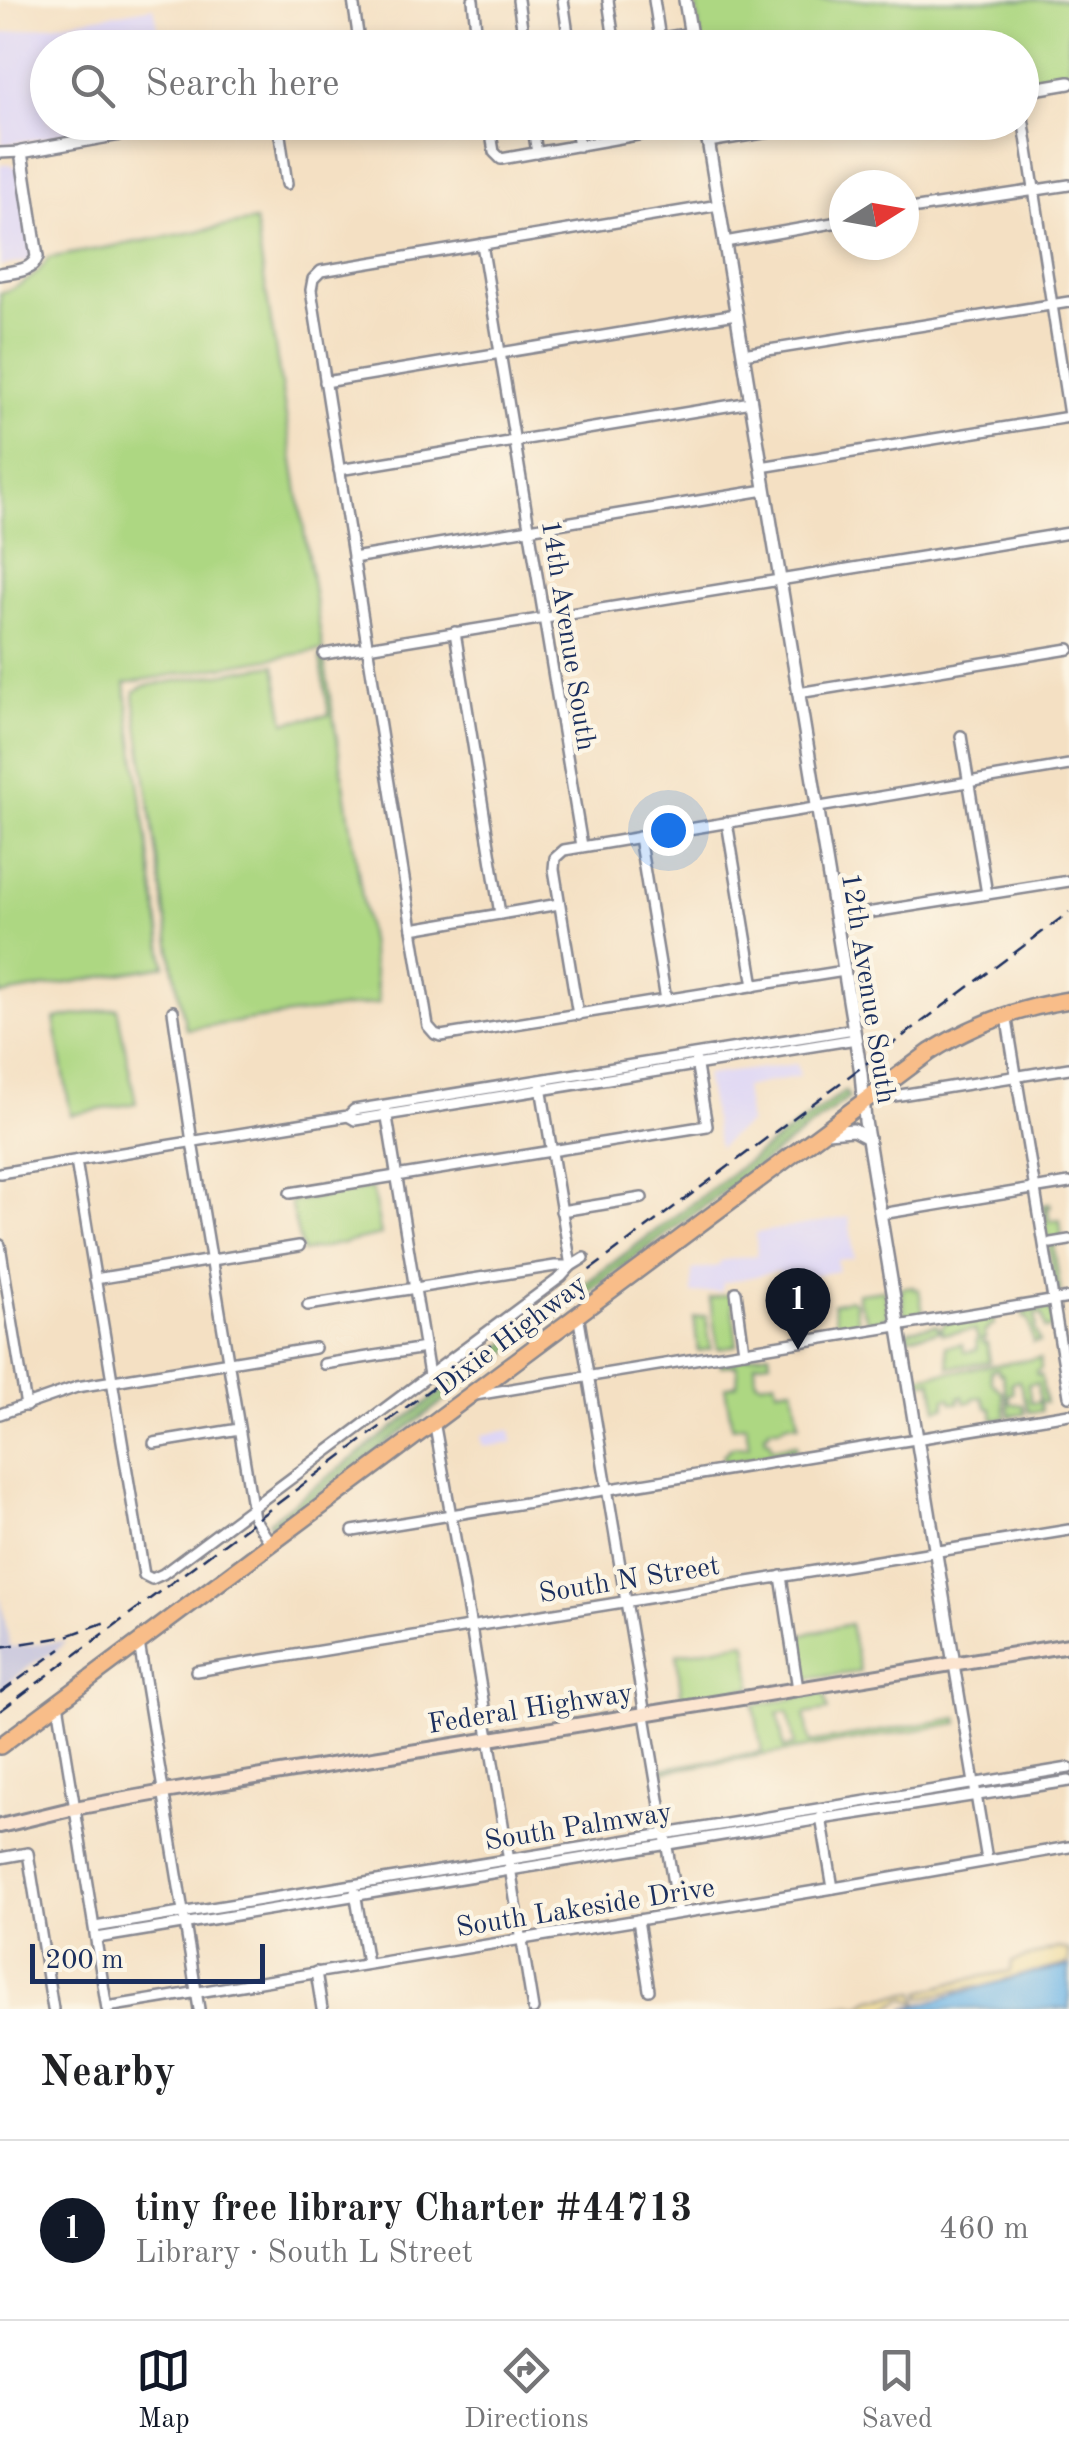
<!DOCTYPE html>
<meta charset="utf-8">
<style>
body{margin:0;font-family:"Old Standard TT",serif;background:#f6f6f6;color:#202124}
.compass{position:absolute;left:829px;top:170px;width:90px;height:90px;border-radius:50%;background:#fff;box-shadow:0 5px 15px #0003;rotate:79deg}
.scale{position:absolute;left:30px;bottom:25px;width:235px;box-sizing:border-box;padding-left:10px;border:5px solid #1b2f5e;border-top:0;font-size:28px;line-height:35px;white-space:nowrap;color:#1b2f5e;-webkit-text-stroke:8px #fcf5e5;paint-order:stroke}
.you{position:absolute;left:668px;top:830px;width:35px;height:35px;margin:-25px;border:8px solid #fff;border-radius:50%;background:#1a73e8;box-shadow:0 0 0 15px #1a73e833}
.badge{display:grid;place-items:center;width:65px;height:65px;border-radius:50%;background:#111827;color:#fff;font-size:32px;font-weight:700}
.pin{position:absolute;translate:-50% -82px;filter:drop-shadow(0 2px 5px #0008)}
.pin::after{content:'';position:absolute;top:52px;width:35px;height:30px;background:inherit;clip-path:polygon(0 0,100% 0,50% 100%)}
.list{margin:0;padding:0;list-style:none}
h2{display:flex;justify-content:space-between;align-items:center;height:130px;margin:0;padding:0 40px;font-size:42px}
h2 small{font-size:32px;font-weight:400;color:#757577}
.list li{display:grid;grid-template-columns:65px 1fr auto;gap:30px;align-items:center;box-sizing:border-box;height:180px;padding:0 40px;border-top:2px solid #e0e0e0}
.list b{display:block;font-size:38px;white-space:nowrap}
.list p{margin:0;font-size:32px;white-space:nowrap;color:#757577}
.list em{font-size:32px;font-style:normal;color:#757577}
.icon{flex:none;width:55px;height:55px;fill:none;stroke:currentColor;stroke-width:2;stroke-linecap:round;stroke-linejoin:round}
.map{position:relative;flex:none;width:1069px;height:2009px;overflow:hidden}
.search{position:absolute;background:#fff;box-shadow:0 5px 15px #0003;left:30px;right:30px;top:30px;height:110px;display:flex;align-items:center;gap:25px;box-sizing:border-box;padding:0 35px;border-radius:55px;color:#757577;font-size:38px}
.sheet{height:310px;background:#fff}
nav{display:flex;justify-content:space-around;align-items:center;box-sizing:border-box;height:140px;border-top:2px solid #e0e0e0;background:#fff;font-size:28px;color:#757577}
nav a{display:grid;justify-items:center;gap:5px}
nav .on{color:#111827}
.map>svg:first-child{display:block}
.built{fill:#ddd5f6}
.industrial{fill:#c2c1dc}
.green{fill:#add782;stroke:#648370;stroke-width:2.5;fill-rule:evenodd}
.forest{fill:#8ab870;stroke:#527467;stroke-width:2.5}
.sand{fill:#eeda9e;stroke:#84847e;stroke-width:2.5}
.water{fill:#71b7e8;stroke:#4673a3;stroke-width:2.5}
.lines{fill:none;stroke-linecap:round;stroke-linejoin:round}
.minor-casing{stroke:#888890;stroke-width:14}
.tertiary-casing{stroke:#888890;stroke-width:16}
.secondary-casing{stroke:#888890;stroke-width:18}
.primary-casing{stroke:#888890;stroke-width:20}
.minor{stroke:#fff;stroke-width:9}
.tertiary{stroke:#fff;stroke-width:11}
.secondary{stroke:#fce5d0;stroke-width:12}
.primary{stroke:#f8bd89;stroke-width:15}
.rail{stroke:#1b2f5e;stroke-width:2.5;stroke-dasharray:15 8;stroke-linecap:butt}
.labels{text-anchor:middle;stroke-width:9;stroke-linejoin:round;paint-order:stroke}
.street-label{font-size:28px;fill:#1b2f5e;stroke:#fcf5e5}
</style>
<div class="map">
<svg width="1069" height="2009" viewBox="0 0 1069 2009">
<rect width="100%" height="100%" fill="#fcf5e5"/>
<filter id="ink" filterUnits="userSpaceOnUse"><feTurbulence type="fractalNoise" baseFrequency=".01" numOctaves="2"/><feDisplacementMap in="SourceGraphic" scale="20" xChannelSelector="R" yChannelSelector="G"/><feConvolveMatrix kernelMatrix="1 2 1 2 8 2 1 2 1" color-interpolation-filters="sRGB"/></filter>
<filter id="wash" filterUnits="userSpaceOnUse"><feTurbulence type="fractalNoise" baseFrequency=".0048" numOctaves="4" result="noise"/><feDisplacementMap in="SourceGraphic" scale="40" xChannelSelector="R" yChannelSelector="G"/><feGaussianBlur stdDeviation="2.25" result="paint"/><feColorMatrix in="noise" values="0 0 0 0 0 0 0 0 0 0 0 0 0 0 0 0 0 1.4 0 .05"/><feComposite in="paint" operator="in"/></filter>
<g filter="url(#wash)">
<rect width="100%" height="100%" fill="#f4e0c3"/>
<g class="built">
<path d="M154,7L162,47L48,48V122L132,123L2,145L0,34Z"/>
<path d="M7,164L13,165L20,171L33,254L29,261L0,266V165Z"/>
<path d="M797,1064L800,1076L744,1087L749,1123L731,1136L719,1148L705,1075Z"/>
<path d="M849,1217L854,1258L837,1260L838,1271L782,1281L778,1271L723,1283L722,1291L692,1294V1270L719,1266L720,1261L757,1255L756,1233Z"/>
<path d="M511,1430L513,1443L483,1447L481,1435Z"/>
</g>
<path class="industrial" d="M0,1594L10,1647L66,1641L56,1651L35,1662L0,1689Z"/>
<g class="green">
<path d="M695,0H1069V75L1022,83V48L702,47Z"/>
<path d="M255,221L323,650L125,683L165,966L0,995V293C20,287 38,276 48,258Z"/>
<path d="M320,658H324L379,1003L186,1029L173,965L134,698L135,691L144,686L275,665L285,722L329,715Z"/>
<path d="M117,1008L136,1103L71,1115L54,1019Z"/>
<path d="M372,1188L381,1235L302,1252L290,1202Z"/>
<path d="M1050,1204L1051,1207L1046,1209L1048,1211L1050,1221L1060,1220L1062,1238L1054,1247L1061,1294L1057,1293L1055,1288L1043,1205Z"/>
<path d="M913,1286L914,1289H919L923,1313L905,1317L901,1288Z"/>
<path d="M884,1290L888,1314L883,1319L868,1322L858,1299V1293Z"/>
<path d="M731,1294L737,1345L718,1349L710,1298Z"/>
<path d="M850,1299L855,1302L858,1324L837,1327L833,1304Z"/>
<path d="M1050,1308L1054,1327L1045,1329L1042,1315H1035L1036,1327L1034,1328L1040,1342L1033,1343L1028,1318H1024L1023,1312Z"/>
<path d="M993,1313L994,1325L989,1326V1330L984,1332L986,1338L982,1339L983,1343H987L990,1362L949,1367L946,1346L962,1344L964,1352L977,1350L976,1340L978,1339L975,1330L942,1334V1331L908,1337L907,1332L910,1330L937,1325L939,1331L946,1322Z"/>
<path d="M706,1316L711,1349L698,1351L694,1318Z"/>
<path d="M769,1352L770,1361L755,1363L756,1381L762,1383L775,1380L777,1389L793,1387L799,1424L787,1423L781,1428H769V1432L765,1433L766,1440H769L772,1448L796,1444L797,1449L725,1462L723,1455L732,1447L749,1446L746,1425L732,1427L725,1387L737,1384L738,1372L736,1365L721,1366V1362Z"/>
<path d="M1040,1358L1041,1369L1036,1371L1037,1375H1041L1046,1403L1040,1402L1037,1383L1028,1384L1031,1403L1040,1402L1041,1411L1029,1412L1019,1381L1011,1383L1013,1393L1009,1394L1010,1403L1023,1405L1025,1414L1010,1416L1002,1374H999L998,1369L990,1371L992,1383L1002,1392L1006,1417L994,1420L991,1408H987L982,1397L973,1398V1401L965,1403L963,1396L959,1397V1403H952L950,1398L945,1399V1407L937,1409L932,1381L917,1383V1377Z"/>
<path d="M850,1624L860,1672L803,1679L795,1636Z"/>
<path d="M745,1642L747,1644L752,1687L682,1702L677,1654Z"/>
<path d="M824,1693L828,1710L805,1714L810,1743L958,1718L959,1723L660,1772V1769L762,1752L754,1705ZM788,1711L795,1745L784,1748L778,1713Z"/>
</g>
<path class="forest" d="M845,1091L849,1098L275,1527L269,1524V1521L760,1152Z"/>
<g class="sand">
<path d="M1058,1948L1069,1950V1964L1006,1979L989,1990L975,1986L921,1998V1992L963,1980L1011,1971L1012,1962Z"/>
<path d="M916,1992L918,2003L904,1998L885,2009H819L851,2004L860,2006L871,1999Z"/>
</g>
<path class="water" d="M1069,1967V2009H904L1031,1973Z"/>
</g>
<g filter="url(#ink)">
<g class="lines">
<defs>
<g id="minor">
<path d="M353,0L360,48"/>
<path d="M473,0L478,48"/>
<path d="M518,0L525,48"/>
<path d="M563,0L570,48"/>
<path d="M608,0L615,47"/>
<path d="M654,0L660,39"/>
<path d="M1022,111L1069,415"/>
<path d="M278,122L287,184"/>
<path d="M489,122L494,152L501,159L705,123"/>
<path d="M532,122L537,153"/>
<path d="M575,122L579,146"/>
<path d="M0,153L21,152"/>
<path d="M719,205L321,271L313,279L311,290L412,929L428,1026L435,1034L441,1036L844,971"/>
<path d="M904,210L1069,185"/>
<path d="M725,242L844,221"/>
<path d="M482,244L582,846"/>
<path d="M743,354L1069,302"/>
<path d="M325,382L736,314"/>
<path d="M761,467L1069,417"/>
<path d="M339,470L751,402"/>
<path d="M353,558L765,490"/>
<path d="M455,632L500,914"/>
<path d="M324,654L1069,533"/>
<path d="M798,693L1069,649"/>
<path d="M961,736L987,894"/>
<path d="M727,822L754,986"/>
<path d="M639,837L666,1000"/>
<path d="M835,918L1069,881"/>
<path d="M412,929L559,904"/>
<path d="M173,1011L192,1142L254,1518L271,1544"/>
<path d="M1006,1014L1069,1396"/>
<path d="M578,1015L554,869L555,858L564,850L1069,765"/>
<path d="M869,1100L1069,1068"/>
<path d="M386,1111L429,1375"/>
<path d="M348,1116L355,1120L856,1039"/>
<path d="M76,1161L144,1575L152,1579L163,1574L561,1277L571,1266L584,1258"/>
<path d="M0,1173L348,1116L354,1110L854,1029"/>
<path d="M290,1193L707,1126L696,1061"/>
<path d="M561,1211L642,1198"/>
<path d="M881,1214L1069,1183"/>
<path d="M1051,1243L1069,1240"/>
<path d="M0,1245L26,1406"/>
<path d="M95,1279L299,1246"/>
<path d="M736,1292L744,1351"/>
<path d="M308,1305L555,1266H571L541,1087"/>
<path d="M578,1314L678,1913"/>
<path d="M324,1364L425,1348"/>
<path d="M475,1395L1069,1298"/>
<path d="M0,1414L77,1387L315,1348"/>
<path d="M434,1421L471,1627L533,2009"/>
<path d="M154,1443L239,1429"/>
<path d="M353,1531L1069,1414"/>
<path d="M781,1576L798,1689"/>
<path d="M139,1643L199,2009"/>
<path d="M954,1664L987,1860"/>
<path d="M196,1671L1069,1530"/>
<path d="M58,1703L107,2009"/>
<path d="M821,1817L833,1888"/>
<path d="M0,1858L28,1853L53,2009"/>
<path d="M355,1892L367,1963"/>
<path d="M638,1920L649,1990"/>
<path d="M95,1927L1069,1768"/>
<path d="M97,1938L821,1819L1069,1781"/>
<path d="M316,1972L322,2009"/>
<path d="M107,2007L828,1889L1069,1847"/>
</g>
<g id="tertiary">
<path d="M685,0L693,48"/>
<path d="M611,48L691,34"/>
<path d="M1022,91L1069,83"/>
<path d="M705,122L861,1073L865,1121L954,1664"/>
<path d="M708,141L826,122"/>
<path d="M0,274C15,271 31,272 37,257L21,152L187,122"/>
<path d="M827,1132L853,1130L868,1138"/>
</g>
<path id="secondary" d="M0,1826L75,1808L164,1792L1069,1645"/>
<path id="primary" d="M0,1746L930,1052C974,1024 1018,1008 1069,1000"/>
</defs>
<use href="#minor" class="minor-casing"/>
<use href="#tertiary" class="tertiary-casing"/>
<use href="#secondary" class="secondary-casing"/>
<use href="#primary" class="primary-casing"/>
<use href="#minor" class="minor"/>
<use href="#tertiary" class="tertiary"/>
<use href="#secondary" class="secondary"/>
<use href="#primary" class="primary"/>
<g class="rail">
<path d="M0,1647L64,1637L106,1622"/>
<path d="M0,1693L61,1649"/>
<path d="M0,1711L1069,912"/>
</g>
</g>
</g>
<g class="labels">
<g class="street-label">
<text transform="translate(570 635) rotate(81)" y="10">14th Avenue South</text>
<text transform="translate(870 988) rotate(81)" y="10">12th Avenue South</text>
<text transform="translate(510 1334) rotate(-37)" y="10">Dixie Highway</text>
<text transform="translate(629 1578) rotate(-9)" y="10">South N Street</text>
<text transform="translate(530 1707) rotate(-9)" y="10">Federal Highway</text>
<text transform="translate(578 1825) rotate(-9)" y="10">South Palmway</text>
<text transform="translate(585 1906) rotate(-9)" y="10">South Lakeside Drive</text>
</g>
</g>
</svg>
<svg class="compass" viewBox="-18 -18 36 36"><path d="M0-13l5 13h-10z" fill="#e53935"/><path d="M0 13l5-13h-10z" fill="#757577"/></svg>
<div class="scale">200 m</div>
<div class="you"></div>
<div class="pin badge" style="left:798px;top:1350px">1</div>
<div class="search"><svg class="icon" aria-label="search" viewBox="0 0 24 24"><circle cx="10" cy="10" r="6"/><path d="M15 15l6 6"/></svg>Search here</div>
</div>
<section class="sheet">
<h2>Nearby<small></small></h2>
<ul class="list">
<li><span class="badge">1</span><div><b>tiny free library Charter #44713</b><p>Library · South L Street</p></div><em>460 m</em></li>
</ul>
</section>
<nav>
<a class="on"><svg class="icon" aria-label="map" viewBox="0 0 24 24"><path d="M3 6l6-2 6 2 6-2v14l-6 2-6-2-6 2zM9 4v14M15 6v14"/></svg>Map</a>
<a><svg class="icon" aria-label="directions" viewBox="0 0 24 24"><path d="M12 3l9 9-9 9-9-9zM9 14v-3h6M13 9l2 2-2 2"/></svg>Directions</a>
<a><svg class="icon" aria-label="saved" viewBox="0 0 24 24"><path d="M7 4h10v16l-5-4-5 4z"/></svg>Saved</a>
</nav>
